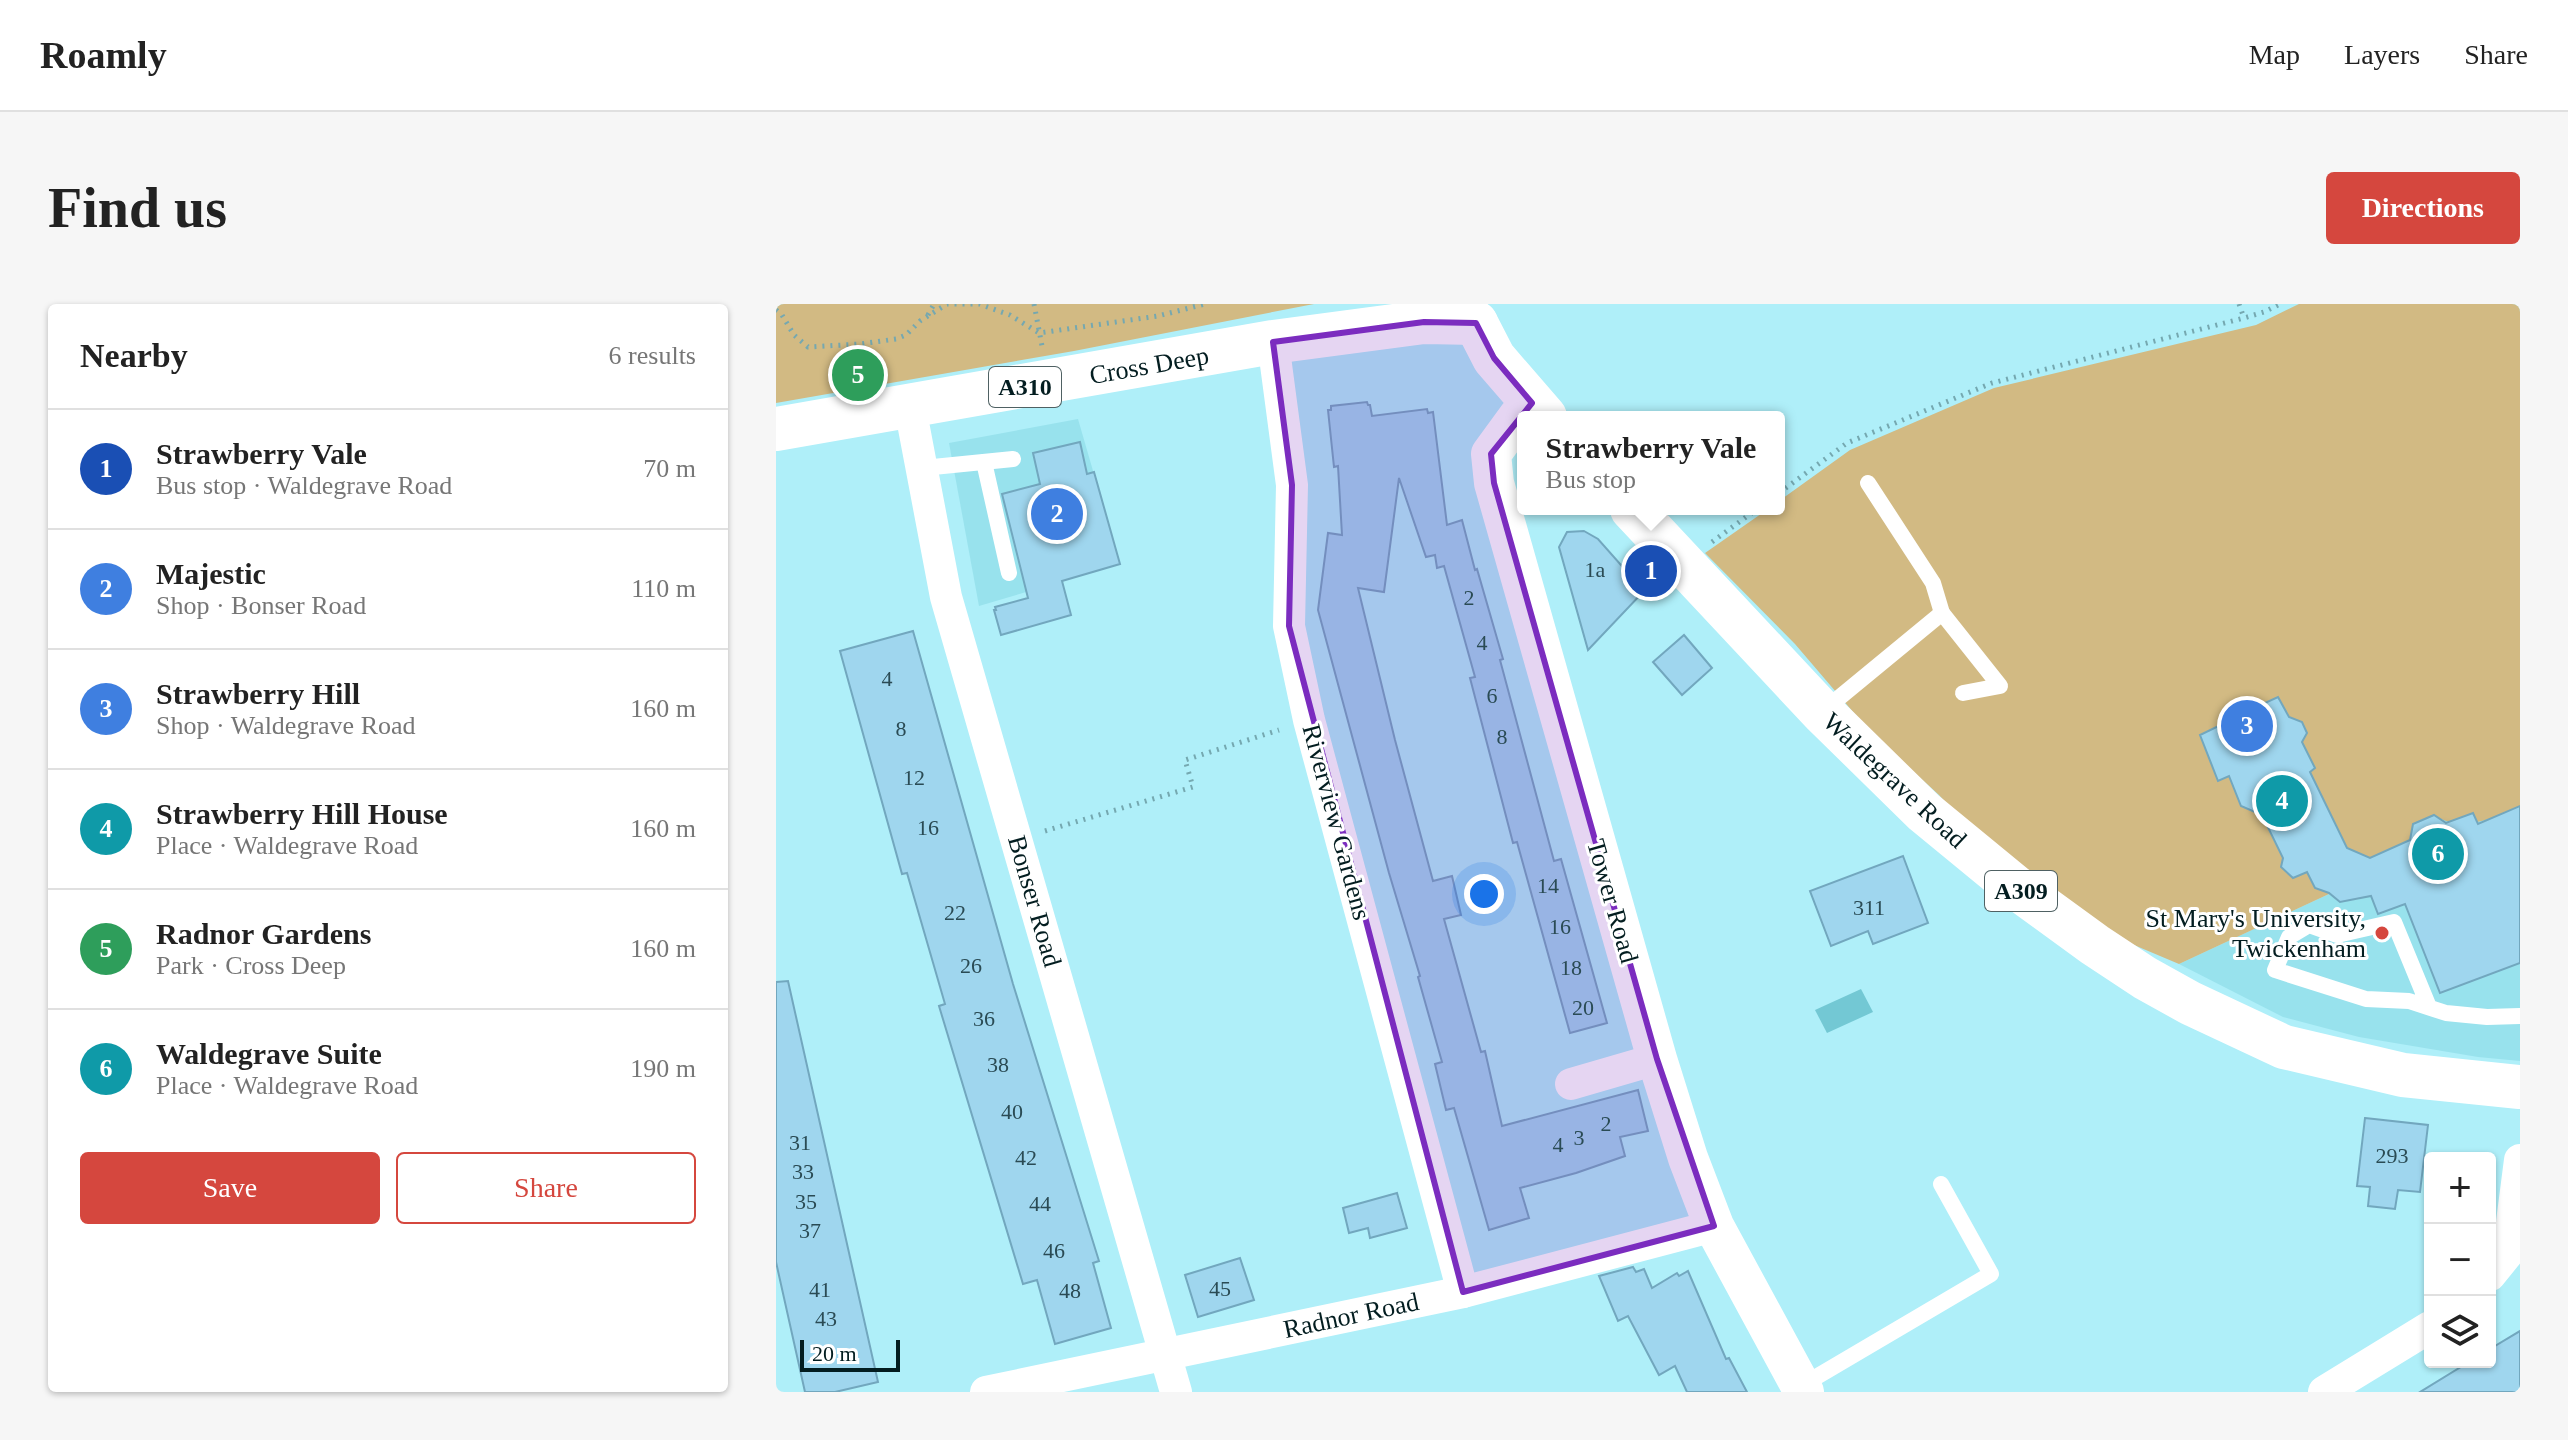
<!DOCTYPE html>
<meta charset="utf-8">
<style>
body{margin:0;font-family:"Times New Roman",serif;background:#f6f6f6;color:#222}
.controls{position:absolute;right:24px;bottom:24px;display:grid;overflow:hidden;border-radius:8px;box-shadow:0 2px 6px #0004}
.controls button{width:72px;height:72px;display:grid;place-items:center;padding:0;border:0;border-bottom:2px solid #e0e0e0;background:#fff;color:#222;font:40px sans-serif}
.scale{position:absolute;left:24px;bottom:20px;width:100px;box-sizing:border-box;padding-left:8px;border:4px solid #031d20;border-top:0;font-size:22px;line-height:28px;white-space:nowrap;color:#031d20;-webkit-text-stroke:6px #fff;paint-order:stroke}
.you{position:absolute;left:708px;top:590px;width:28px;height:28px;margin:-20px;border:6px solid #fff;border-radius:50%;background:#1a73e8;box-shadow:0 0 0 12px #1a73e833}
.badge{display:grid;place-items:center;width:52px;height:52px;border-radius:50%;background:#d5473e;color:#fff;font-size:26px;font-weight:700}
.pin{position:absolute;translate:-50% -50%;border:4px solid #fff;box-shadow:0 2px 8px #0006}
.popup{position:absolute;left:741px;top:107px;width:268px;height:104px;box-sizing:border-box;display:grid;place-content:center;border-radius:8px;background:#fff;filter:drop-shadow(0 2px 6px #0005);font-size:26px;white-space:nowrap;color:#767676}
.popup b{font-size:30px;color:#222}
.popup::after{content:'';position:absolute;left:50%;top:100%;margin-left:-16px;border:16px solid transparent;border-top-color:#fff}
.list{margin:0;padding:0;list-style:none}
h2{display:flex;justify-content:space-between;align-items:center;height:104px;margin:0;padding:0 32px;font-size:34px}
h2 small{font-size:26px;font-weight:400;color:#767676}
.list li{display:grid;grid-template-columns:52px 1fr auto;gap:24px;align-items:center;box-sizing:border-box;height:120px;padding:0 32px;border-top:2px solid #e0e0e0}
.list b{display:block;font-size:30px;white-space:nowrap}
.list p{margin:0;font-size:26px;white-space:nowrap;color:#767676}
.list em{font-size:26px;font-style:normal;color:#767676}
.actions{display:flex;gap:16px;padding:24px 32px}
.actions a{flex:1;padding:18px 0;border:2px solid #d5473e;border-radius:8px;text-align:center;font-size:28px;color:#d5473e}
.actions .main{background:#d5473e;color:#fff}
.icon{flex:none;width:44px;height:44px;fill:none;stroke:currentColor;stroke-width:2;stroke-linecap:round;stroke-linejoin:round}
.map{position:relative;flex:none;width:1744px;height:1088px;overflow:hidden;border-radius:8px}
header{display:flex;align-items:center;gap:48px;box-sizing:border-box;height:112px;padding:0 40px;background:#fff;border-bottom:2px solid #e0e0e0}
header strong{font-size:38px}
nav{display:flex;gap:44px;margin-inline-start:auto;font-size:28px}
.intro{display:flex;align-items:center;justify-content:space-between;box-sizing:border-box;height:192px;padding:0 48px}
h1{margin:0;font-size:56px}
.button{padding:20px 36px;border-radius:8px;background:#d5473e;color:#fff;font-size:28px;font-weight:700}
main{display:flex;gap:48px;padding:0 48px}
aside{flex:1;background:#fff;border-radius:8px;box-shadow:0 2px 6px #0004}
.map>svg:first-child{display:block}
.built{fill:#98e2ed}
.green{fill:#d2ba83}
.water{fill:#73c8d4}
.building{fill:#9fd6ee;stroke:#72a7be;stroke-width:2}
.lines{fill:none;stroke-linecap:round;stroke-linejoin:round}
.path{stroke:#75a8b0;stroke-width:5;stroke-dasharray:2 6;stroke-linecap:butt}
.service{stroke:#fff;stroke-width:16}
.minor{stroke:#fff;stroke-width:32}
.tertiary{stroke:#fff;stroke-width:40}
.primary{stroke:#fff;stroke-width:44}
.marked{fill:#7b2cbf;fill-opacity:0.2;stroke:#7b2cbf;stroke-width:6;stroke-linejoin:round}
.poi-dot{fill:#d5473e;stroke:#fff;stroke-width:3}
.labels{text-anchor:middle;stroke-width:6;stroke-linejoin:round;paint-order:stroke}
.number-label{font-size:22px;fill:#2a4b54}
.shield{fill:#fff;stroke:#4f6163;stroke-width:2}
.shield-label{font-size:24px;font-weight:bold;fill:#031d20}
.street-label{font-size:26px;fill:#031d20;stroke:#fff}
.poi-label{font-size:26px;fill:#031d20;stroke:#fff;text-anchor:end}
</style>
<header>
<strong>Roamly</strong>
<nav><a>Map</a><a>Layers</a><a>Share</a></nav>
</header>
<div class="intro"><h1>Find us</h1><a class="button">Directions</a></div>
<main>
<aside>
<h2>Nearby<small>6 results</small></h2>
<ul class="list">
<li><span class="badge" style="background:#1a4fb4">1</span><div><b>Strawberry Vale</b><p>Bus stop · Waldegrave Road</p></div><em>70 m</em></li>
<li><span class="badge" style="background:#3f7fe0">2</span><div><b>Majestic</b><p>Shop · Bonser Road</p></div><em>110 m</em></li>
<li><span class="badge" style="background:#3f7fe0">3</span><div><b>Strawberry Hill</b><p>Shop · Waldegrave Road</p></div><em>160 m</em></li>
<li><span class="badge" style="background:#0f9aa8">4</span><div><b>Strawberry Hill House</b><p>Place · Waldegrave Road</p></div><em>160 m</em></li>
<li><span class="badge" style="background:#2e9e5b">5</span><div><b>Radnor Gardens</b><p>Park · Cross Deep</p></div><em>160 m</em></li>
<li><span class="badge" style="background:#0f9aa8">6</span><div><b>Waldegrave Suite</b><p>Place · Waldegrave Road</p></div><em>190 m</em></li>
</ul>
<div class="actions"><a class="main">Save</a><a>Share</a></div>
</aside>
<div class="map">
<svg width="1744" height="1088" viewBox="0 0 1744 1088">
<rect width="100%" height="100%" fill="#afeff9"/>
<g class="built">
<path d="M302,115L344,260L203,302L173,139Z"/>
<path d="M1744,502V757L1702,753L1583,733L1507,713L1403,660L1553,590L1564,598L1584,595L1589,589L1591,555L1634,536L1637,520L1658,511Z"/>
</g>
<g class="green">
<path d="M0,0H538L298,47L0,99Z"/>
<path d="M1523,0H1744V502C1716,514 1687,530 1658,511L1637,520L1634,536L1591,555L1580,548L1573,547L1534,468L1481,406L1424,431L1442,476L1476,460L1461,492L1465,502L1477,507L1483,505L1517,574L1551,558L1546,579L1553,590L1403,660L1339,633L1181,511L1163,491L1095,429L1019,340L929,249L992,205H1003V197L1074,146L1218,84L1480,21Z"/>
</g>
<path class="water" d="M1085,685L1097,708L1051,729L1039,706Z"/>
<g class="building">
<path d="M591,98L592,101H594L596,112L651,105L652,109L657,108L671,221L686,216L699,266L701,265L727,355L724,356L778,557L785,555L831,719L794,729L741,538L737,539L694,374L699,373L668,262L661,264L659,251L650,253L623,174L608,288L582,284L619,436L657,577L676,572L685,611L668,615L705,748L709,747L726,822L862,786L872,827L844,833L849,852L800,869L744,884L753,914L713,926L678,804L670,806L659,760L666,758L642,673L644,672L613,569L542,306L552,229L566,231L562,162L558,163L552,106H555V102Z"/>
<path d="M304,138L311,170L318,168L344,260L286,277L295,311L225,331L218,306H220L219,303L252,294L226,190L264,180L257,149Z"/>
<path d="M808,227L822,235L868,287L812,346L783,243L791,228Z"/>
<path d="M137,327L237,680L323,957L317,959L335,1024L279,1040L261,976L247,980L163,702L169,700L131,569L126,570L64,347Z"/>
<path d="M908,331L936,364L906,391L877,358Z"/>
<path d="M1502,393L1513,413L1526,418L1531,429L1526,438L1539,464L1534,468L1571,544L1594,554L1634,536L1637,520L1658,511L1670,519L1697,509L1702,520L1744,502V659L1664,689L1629,600L1602,610L1595,592L1564,598L1553,589L1539,584L1531,568L1517,574L1505,563L1507,554L1486,511L1465,502L1453,472L1442,477L1424,431L1459,414L1460,398L1476,405Z"/>
<path d="M1127,552L1152,619L1097,640L1092,627L1055,642L1034,587Z"/>
<path d="M12,677L102,1078L59,1088H29L0,958V678Z"/>
<path d="M1589,814L1652,821L1644,888L1622,886L1619,905L1592,902L1594,883L1581,882Z"/>
<path d="M621,889L631,924L594,934L592,924L573,929L567,904Z"/>
<path d="M464,954L478,996L422,1013L409,971Z"/>
<path d="M857,963L860,968L868,965L876,984L901,969L903,972L912,967L950,1055L953,1054L971,1088H911L899,1062L883,1071L852,1012L842,1017L823,972Z"/>
<path d="M1744,1027V1088H1644L1693,1058H1714V1045Z"/>
</g>
<g class="lines">
<g class="path">
<path d="M258,0L266,42"/>
<path d="M1463,0L1468,14"/>
<path d="M0,6L6,11L18,31L32,43L84,40L120,35L130,31L144,17L171,0H203L234,11L263,29L382,12L429,0"/>
<path d="M152,11L158,0"/>
<path d="M1003,189L1071,139L1216,79L1468,14L1488,8L1504,0"/>
<path d="M936,238L981,205"/>
<path d="M269,527L417,483L409,456L503,426"/>
</g>
<g class="service">
<path d="M208,158L233,269"/>
<path d="M147,164L237,155"/>
<path d="M1092,179L1157,279L1166,309"/>
<path d="M1047,407L1166,309L1224,382L1187,389"/>
<path d="M1653,703L1618,618L1561,631L1533,621L1513,633L1499,666L1590,695L1633,697L1670,709L1711,713L1744,712"/>
<path d="M1025,1082L1215,970L1165,880"/>
</g>
<g class="minor">
<path d="M497,38L516,181L513,322L533,416L687,988"/>
<path d="M134,103L170,293L400,1088"/>
<path d="M795,780L881,755"/>
<path d="M1714,971L1732,949L1744,856"/>
<path d="M210,1088L687,988L938,922"/>
<path d="M1548,1088L1654,1023"/>
</g>
<path class="tertiary" d="M756,99L742,113L715,150L718,179L881,755L912,854L938,922L1028,1088"/>
<g class="primary">
<path d="M700,19L718,54L769,113"/>
<path d="M0,125L497,38L648,18L700,19"/>
<path d="M856,205L1046,408L1148,508L1238,582L1319,641L1369,674L1414,699L1508,743L1627,771L1744,783"/>
</g>
</g>
<path class="marked" d="M648,18L700,19L718,54L756,99L715,150L718,179L881,755L938,922L687,988L513,322L516,181L497,38Z"/>
<circle class="poi-dot" cx="1606" cy="629" r="8"/>
<g class="labels">
<g class="number-label">
<text x="819" y="273">1a</text>
<text x="693" y="301">2</text>
<text x="706" y="346">4</text>
<text x="111" y="382">4</text>
<text x="716" y="399">6</text>
<text x="125" y="432">8</text>
<text x="726" y="440">8</text>
<text x="138" y="481">12</text>
<text x="152" y="531">16</text>
<text x="772" y="589">14</text>
<text x="1093" y="611">311</text>
<text x="179" y="616">22</text>
<text x="784" y="630">16</text>
<text x="195" y="669">26</text>
<text x="795" y="671">18</text>
<text x="807" y="711">20</text>
<text x="208" y="722">36</text>
<text x="222" y="768">38</text>
<text x="236" y="815">40</text>
<text x="830" y="827">2</text>
<text x="803" y="841">3</text>
<text x="24" y="846">31</text>
<text x="782" y="848">4</text>
<text x="1616" y="859">293</text>
<text x="250" y="861">42</text>
<text x="27" y="875">33</text>
<text x="30" y="905">35</text>
<text x="264" y="907">44</text>
<text x="34" y="934">37</text>
<text x="278" y="954">46</text>
<text x="444" y="992">45</text>
<text x="44" y="993">41</text>
<text x="294" y="994">48</text>
<text x="50" y="1022">43</text>
</g>
<g class="shield">
<rect x="213" y="63" width="72" height="40" rx="6"/>
<rect x="1209" y="567" width="72" height="40" rx="6"/>
</g>
<g class="shield-label">
<text x="249" y="91">A310</text>
<text x="1245" y="595">A309</text>
</g>
<g class="street-label">
<text transform="translate(373 61) rotate(-10)" y="9">Cross Deep</text>
<text transform="translate(1119 476) rotate(43)" y="9">Waldegrave Road</text>
<text transform="translate(561 518) rotate(75)" y="9">Riverview Gardens</text>
<text transform="translate(259 597) rotate(74)" y="9">Bonser Road</text>
<text transform="translate(837 597) rotate(74)" y="9">Tower Road</text>
<text transform="translate(575 1011) rotate(-12)" y="9">Radnor Road</text>
</g>
<g class="poi-label">
<text x="1590" y="623">St Mary's University,<tspan x="1590" dy="30">Twickenham</tspan></text>
</g>
</g>
</svg>
<div class="controls">
<button>+</button>
<button>−</button>
<button><svg class="icon" aria-label="layers" viewBox="0 0 24 24"><path d="M12 4l9 5-9 5-9-5zM3 14l9 5 9-5"/></svg></button>
</div>
<div class="scale">20 m</div>
<div class="you"></div>
<div class="pin badge" style="left:875px;top:267px;background:#1a4fb4">1</div>
<div class="popup"><b>Strawberry Vale</b>Bus stop</div>
<div class="pin badge" style="left:281px;top:210px;background:#3f7fe0">2</div>
<div class="pin badge" style="left:1471px;top:422px;background:#3f7fe0">3</div>
<div class="pin badge" style="left:1506px;top:497px;background:#0f9aa8">4</div>
<div class="pin badge" style="left:82px;top:71px;background:#2e9e5b">5</div>
<div class="pin badge" style="left:1662px;top:550px;background:#0f9aa8">6</div>
</div>
</main>
